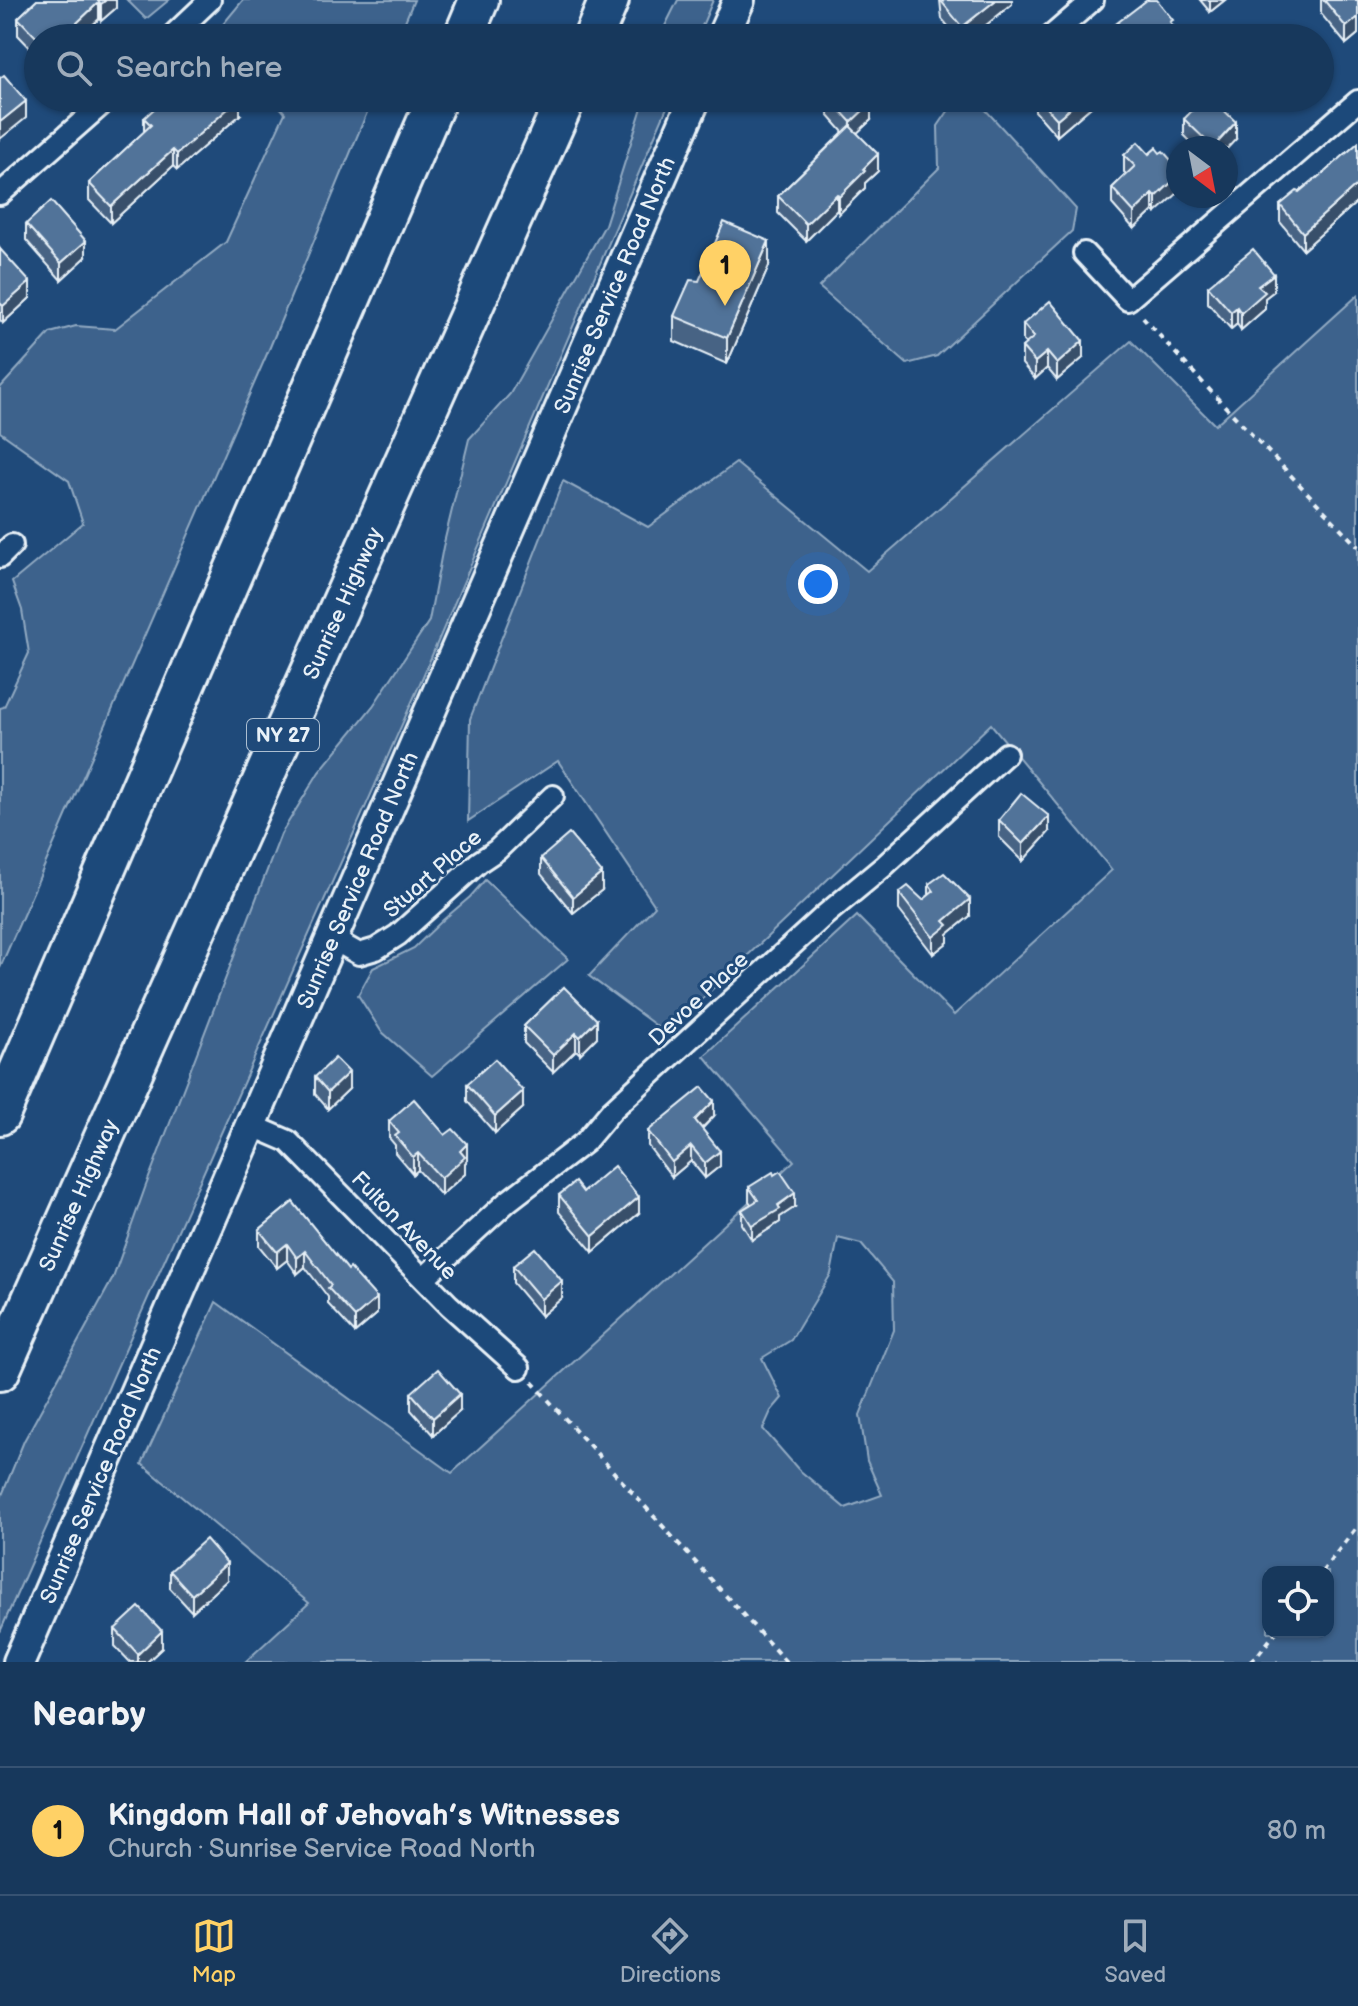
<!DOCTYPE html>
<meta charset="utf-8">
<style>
body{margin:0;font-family:"Balsamiq Sans",sans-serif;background:#203f62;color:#f1f3f6}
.controls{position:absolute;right:24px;bottom:24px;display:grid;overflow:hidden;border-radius:16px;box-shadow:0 2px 6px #0004}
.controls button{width:72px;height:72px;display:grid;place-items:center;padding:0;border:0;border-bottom:2px solid #365272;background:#17385c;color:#f1f3f6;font:40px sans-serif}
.compass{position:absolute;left:1166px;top:136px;width:72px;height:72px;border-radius:50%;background:#17385c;box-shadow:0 2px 6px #0004;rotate:148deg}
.you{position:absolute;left:818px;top:584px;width:28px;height:28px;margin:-20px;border:6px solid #fff;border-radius:50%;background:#1a73e8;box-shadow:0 0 0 12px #1a73e833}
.badge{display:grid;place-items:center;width:52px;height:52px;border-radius:50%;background:#ffd166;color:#111;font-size:26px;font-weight:700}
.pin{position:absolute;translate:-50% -66px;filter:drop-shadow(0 2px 4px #0008)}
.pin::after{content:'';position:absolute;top:42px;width:28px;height:24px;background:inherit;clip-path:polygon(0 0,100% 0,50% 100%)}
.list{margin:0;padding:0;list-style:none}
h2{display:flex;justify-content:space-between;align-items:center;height:104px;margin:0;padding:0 32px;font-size:34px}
h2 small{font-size:26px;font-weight:400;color:#9eacbb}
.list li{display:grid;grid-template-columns:52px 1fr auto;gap:24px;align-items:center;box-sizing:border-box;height:128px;padding:0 32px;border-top:2px solid #365272}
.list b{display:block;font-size:30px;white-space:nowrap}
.list p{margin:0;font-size:26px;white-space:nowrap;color:#9eacbb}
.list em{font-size:26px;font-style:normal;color:#9eacbb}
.icon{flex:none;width:44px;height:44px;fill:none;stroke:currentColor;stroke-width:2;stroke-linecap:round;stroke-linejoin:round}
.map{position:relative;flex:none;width:1358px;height:1662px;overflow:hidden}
.search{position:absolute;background:#17385c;box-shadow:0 2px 6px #0004;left:24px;right:24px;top:24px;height:88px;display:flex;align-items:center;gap:20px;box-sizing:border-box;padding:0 28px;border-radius:44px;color:#9eacbb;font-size:30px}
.sheet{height:232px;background:#17385c}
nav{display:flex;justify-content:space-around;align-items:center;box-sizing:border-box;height:112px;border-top:2px solid #365272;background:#17385c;font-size:22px;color:#9eacbb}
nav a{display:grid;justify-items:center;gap:4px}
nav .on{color:#ffd166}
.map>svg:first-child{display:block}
.green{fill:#3c628c;stroke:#92aac2;stroke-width:2;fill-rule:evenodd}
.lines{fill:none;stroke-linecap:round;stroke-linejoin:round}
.street-casing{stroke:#e8f1f8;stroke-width:26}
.secondary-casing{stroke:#e8f1f8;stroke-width:36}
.highway-casing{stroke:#e8f1f8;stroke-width:44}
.path{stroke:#e8f1f8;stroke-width:4;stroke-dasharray:6 6;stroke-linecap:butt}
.street{stroke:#1f4a7a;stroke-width:20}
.secondary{stroke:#1f4a7a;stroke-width:30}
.highway{stroke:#1f4a7a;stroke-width:38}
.wall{fill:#466384;stroke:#e8f1f8;stroke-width:2}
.shaded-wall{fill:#39506b;stroke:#e8f1f8;stroke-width:2}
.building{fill:#517399;stroke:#e8f1f8;stroke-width:2}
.labels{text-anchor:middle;stroke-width:6;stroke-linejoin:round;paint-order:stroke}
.shield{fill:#1f4a7a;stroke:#acbfd2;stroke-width:2}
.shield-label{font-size:20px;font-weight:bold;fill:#e8f1f8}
.street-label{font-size:22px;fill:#e8f1f8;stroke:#1f4a7a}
</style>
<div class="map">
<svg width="1358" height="1662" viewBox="0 0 1358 1662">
<rect width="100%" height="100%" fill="#1f4a7a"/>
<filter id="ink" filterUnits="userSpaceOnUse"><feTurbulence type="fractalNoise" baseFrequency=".0125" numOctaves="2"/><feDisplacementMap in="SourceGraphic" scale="16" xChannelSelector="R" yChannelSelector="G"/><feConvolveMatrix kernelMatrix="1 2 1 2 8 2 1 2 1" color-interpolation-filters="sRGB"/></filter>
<g filter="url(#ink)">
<g class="green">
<path d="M127,0H169L146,19Z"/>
<path d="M243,0H414L398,38H224L219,29Z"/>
<path d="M678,0H713L697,38H659Z"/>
<path d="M272,98H373L270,347L0,968V708L4,707L29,653L22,610L12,582L83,523L69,481L0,432V388L50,333L76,326L115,329L226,242L285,113Z"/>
<path d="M645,98H671L415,695L0,1632V1500L24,1441L113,1278L145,1188L281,834L319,772L373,706L429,621L443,547L469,439L510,394L605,225Z"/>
<path d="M951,107H983L1076,209L1072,231L937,356L907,364L819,287L939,168L938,126Z"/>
<path d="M1358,295V1662H245L309,1603L142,1464L216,1302L452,1473L794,1161L704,1056L857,916L954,1015L1112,870L991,724L666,1033L589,976L655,906L558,761L468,821L470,719L563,481L648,527L736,463L867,571L1131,341L1215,425ZM838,1238L861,1244L893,1282L894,1330L860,1415L867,1461L882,1495L845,1508L798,1469L763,1429L771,1411L782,1398L762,1358L791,1340L831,1274ZM1268,1572H1328V1632H1268Z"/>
<path d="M485,880L568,959L432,1076L381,1031L358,995L373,968L414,948L443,920L470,897Z"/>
</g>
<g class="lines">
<defs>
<g id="street">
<path d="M170,38L210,0"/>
<path d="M1049,38L1093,0"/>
<path d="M0,194L109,98"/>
<path d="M1084,253L1128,300L1358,101"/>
<path d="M0,557L12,545"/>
<path d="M331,938L359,954L376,949L398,935L479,862L497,850L553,796"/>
<path d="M251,1125L288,1141L449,1305L519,1368"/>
<path d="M424,1278L507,1202L585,1142L611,1111L825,915L883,867L1006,754"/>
</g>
<g id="secondary">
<path d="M722,38L739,0"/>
<path d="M19,1662L695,98"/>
</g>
<g id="highway">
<path d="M463,38L479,0"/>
<path d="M593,38L609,0"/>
<path d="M0,1115L437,98"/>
<path d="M0,1371L566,98"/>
</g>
</defs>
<use href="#street" class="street-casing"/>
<use href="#secondary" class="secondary-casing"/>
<use href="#highway" class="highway-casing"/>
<g class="path">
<path d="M1143,317C1213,396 1287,470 1358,547"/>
<path d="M532,1382L786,1662"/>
<path d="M1322,1572L1358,1525"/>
<path d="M1250,1662L1257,1656L1276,1632"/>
</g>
<use href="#street" class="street"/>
<use href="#secondary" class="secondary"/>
<use href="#highway" class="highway"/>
</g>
<g class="wall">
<path d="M37,0H116V8L101,21L99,19L78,38H38V56L18,35V18Z"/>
<path d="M940,0H1012V4L970,38H958L942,19Z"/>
<path d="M1200,0H1225L1210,12Z"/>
<path d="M1321,0H1358V34L1346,44L1321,14Z"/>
<path d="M1035,98H1099V100L1057,136L1035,111Z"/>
<path d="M828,99L871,120L857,133L878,171L865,183V188L839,214L837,210L806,241L778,213V196L843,132L828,115Z"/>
<path d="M240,115L177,170L173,166L111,223L89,200V183L144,132V118Z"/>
<path d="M1184,119L1236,139L1226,148H1197L1184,135Z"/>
<path d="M1358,143V201L1303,250L1280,222V205L1318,178Z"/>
<path d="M1156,148V213L1153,211L1134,229L1112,204V188L1126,174L1124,172V155L1149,154Z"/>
<path d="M26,224L86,257L61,280L26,240Z"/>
<path d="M0,249L30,298L3,323L0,320Z"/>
<path d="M769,266L727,364L674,341V316L699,281Z"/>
<path d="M1208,286L1274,291L1265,298V309L1241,330L1237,324L1231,329L1208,303Z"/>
<path d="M1023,324L1083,358L1057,380L1047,368L1035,379L1022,364V347L1026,344L1023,341Z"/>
<path d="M999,820L1049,832L1023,861L999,837Z"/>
<path d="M541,858L602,890L573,913L541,874Z"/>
<path d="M929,884L970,916L948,934V942L933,954L899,910V893L923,900L929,895Z"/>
<path d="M564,987L597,1037L580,1054L576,1050L553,1072L524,1043V1026Z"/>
<path d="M315,1077L349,1089L328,1109L315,1094Z"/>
<path d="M467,1084L523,1108L495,1133L467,1101Z"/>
<path d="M714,1116L702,1129L720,1166L705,1178L691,1161L672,1177L648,1146V1131Z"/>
<path d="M389,1121L467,1161L465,1163V1174L441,1195L418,1170L413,1174L395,1153V1145L389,1138Z"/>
<path d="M749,1187L795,1207L780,1217V1222L752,1240L742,1224V1210L751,1204L749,1201Z"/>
<path d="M583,1192L639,1213L593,1252L559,1212V1195Z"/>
<path d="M293,1202L377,1314L355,1333L328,1304V1297L305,1267L297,1274L287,1260L277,1268L259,1246V1230Z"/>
<path d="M513,1266L562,1298L541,1316L513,1283Z"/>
<path d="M411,1393L460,1411L433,1435L411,1410Z"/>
<path d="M170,1571L227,1580L192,1612L170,1588Z"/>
<path d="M115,1629L162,1648L147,1662H130L115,1646Z"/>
</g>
<g class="shaded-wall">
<path d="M106,0H116V8L101,21V4Z"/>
<path d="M996,0H1012V4L970,38H962V27Z"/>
<path d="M1210,0H1225L1210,12Z"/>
<path d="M99,2V19L78,38H61Z"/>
<path d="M1358,17V34L1346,44V27Z"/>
<path d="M240,98V115L177,170V154Z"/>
<path d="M1082,98H1099V100L1057,136V119Z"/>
<path d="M26,101V118L0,139V122Z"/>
<path d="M871,103V120L851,139V122Z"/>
<path d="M1236,122V139L1226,150V148H1213Z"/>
<path d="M173,150V166L111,223V206Z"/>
<path d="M878,154V171L865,183V188L839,214V197L863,169Z"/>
<path d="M1178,176V193L1156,213V197Z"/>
<path d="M1358,184V201L1303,250V233Z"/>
<path d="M837,194V210L806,241V224Z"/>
<path d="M1153,194V211L1134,229V212Z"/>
<path d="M86,241V257L61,280V263Z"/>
<path d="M769,241V266L727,364V338Z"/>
<path d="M1274,274V291L1265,298V309L1241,330V313L1258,286Z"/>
<path d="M30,282V298L3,323V306Z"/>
<path d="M1237,307V324L1231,329V312Z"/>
<path d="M1083,341V358L1057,380V364Z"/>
<path d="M1047,352V368L1035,379V362Z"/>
<path d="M1049,816V832L1023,861V844Z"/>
<path d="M602,873V890L573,913V897Z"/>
<path d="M970,899V916L948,934V942L933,954V937L944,921Z"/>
<path d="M597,1020V1037L580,1054V1037Z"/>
<path d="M576,1033V1050L553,1072V1055Z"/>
<path d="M349,1072V1089L328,1109V1092Z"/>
<path d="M523,1091V1108L495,1133V1116Z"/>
<path d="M714,1101V1116L695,1135V1120Z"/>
<path d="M467,1144V1161L465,1163V1174L441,1195V1178L460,1151Z"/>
<path d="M691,1146V1161L672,1177V1162Z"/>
<path d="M720,1151V1166L705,1178V1163Z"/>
<path d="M418,1153V1170L413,1174V1157Z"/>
<path d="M795,1193V1207L780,1217V1222L752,1240V1226Z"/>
<path d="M639,1197V1213L593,1252V1236Z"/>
<path d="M287,1244V1260L277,1268V1252Z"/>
<path d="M305,1251V1267L297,1274V1258Z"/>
<path d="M562,1281V1298L541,1316V1299Z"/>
<path d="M377,1298V1314L355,1333V1317Z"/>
<path d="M460,1394V1411L433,1435V1418Z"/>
<path d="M227,1563V1580L192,1612V1595Z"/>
<path d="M162,1631V1648L147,1662H138V1654Z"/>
</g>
<g class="building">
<path d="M37,0H106L101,4L99,2L61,38L38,39L18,18Z"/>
<path d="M944,0H996L962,27L942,2Z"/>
<path d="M1147,0H1157L1173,20L1170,22L1180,34L1174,38H1108L1104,33Z"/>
<path d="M1324,0H1358V17L1346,27Z"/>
<path d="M1295,32L1300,38H1289Z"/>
<path d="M1281,33L1286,38H1276Z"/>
<path d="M4,75L26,101L0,122V78Z"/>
<path d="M166,98H240L177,154L173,150L111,206L89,183L151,125L144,118Z"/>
<path d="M829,98H866L871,103L851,122Z"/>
<path d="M1038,98H1082L1057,119Z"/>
<path d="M1204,98H1211L1236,122L1213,147L1184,119Z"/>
<path d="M850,126L878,154L863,169L865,171L839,197L837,194L806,224L778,196Z"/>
<path d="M1138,142L1149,154L1156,148L1160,153L1163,151L1178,168V176L1156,197L1153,194L1134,212L1112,188L1135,166L1124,155Z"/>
<path d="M1358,143V184L1303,233L1280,205L1297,191L1299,192L1317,177L1318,178Z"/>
<path d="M51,201L86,241L61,263L26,224Z"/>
<path d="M724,222L769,241L727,338L674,316L690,280L699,281Z"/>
<path d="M0,249L30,282L3,306L0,303Z"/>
<path d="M1253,249L1274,274L1258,286L1265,292L1241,313L1237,307L1231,312L1208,286Z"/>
<path d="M1050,301L1083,341L1057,364L1047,352L1035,362L1022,347L1034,337L1023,324Z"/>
<path d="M1021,793L1049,816L1023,844L999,820Z"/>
<path d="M569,834L602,873L573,897L541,858Z"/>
<path d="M944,873L970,899L944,921L948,925L933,937L899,893L908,886L923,900L934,891L929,884Z"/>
<path d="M564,987L597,1020L580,1037L576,1033L553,1055L524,1026Z"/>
<path d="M335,1058L349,1072L328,1092L315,1077Z"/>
<path d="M495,1059L523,1091L495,1116L467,1084Z"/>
<path d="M702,1087L714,1101L695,1120L720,1151L705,1163L691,1146L672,1162L648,1131Z"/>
<path d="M414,1099L445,1135L453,1129L467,1144L460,1151L465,1157L441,1178L418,1153L413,1157L395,1136L399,1133L389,1121Z"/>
<path d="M614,1166L639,1197L593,1236L559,1195L575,1182L583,1192Z"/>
<path d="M780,1171L795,1193L778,1205L780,1209L752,1226L742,1210L758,1200L749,1187L773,1172L774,1175Z"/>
<path d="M293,1202L348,1270L350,1268L377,1298L355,1317L328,1288L331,1285L305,1251L297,1258L287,1244L277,1252L259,1230Z"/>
<path d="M535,1248L562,1281L541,1299L513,1266Z"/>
<path d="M438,1369L460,1394L433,1418L411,1393Z"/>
<path d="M206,1539L227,1563L192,1595L170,1571Z"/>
<path d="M139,1607L162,1631L138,1654L115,1629Z"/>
</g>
</g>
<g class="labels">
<rect class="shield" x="247" y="719" width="72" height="32" rx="6"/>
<g class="shield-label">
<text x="283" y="742">NY 27</text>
</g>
<g class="street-label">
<text transform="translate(614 285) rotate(-67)" y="8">Sunrise Service Road North</text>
<text transform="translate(342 603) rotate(-66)" y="8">Sunrise Highway</text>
<text transform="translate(432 873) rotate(-41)" y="8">Stuart Place</text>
<text transform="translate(357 880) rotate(-67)" y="8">Sunrise Service Road North</text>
<text transform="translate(698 998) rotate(-43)" y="8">Devoe Place</text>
<text transform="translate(78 1195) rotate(-66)" y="8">Sunrise Highway</text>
<text transform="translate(405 1225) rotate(46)" y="8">Fulton Avenue</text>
<text transform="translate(100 1475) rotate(-67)" y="8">Sunrise Service Road North</text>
</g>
</g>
</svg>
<div class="controls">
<button><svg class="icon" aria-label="locate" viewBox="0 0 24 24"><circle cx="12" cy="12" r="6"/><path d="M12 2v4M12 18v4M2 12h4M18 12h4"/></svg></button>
</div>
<svg class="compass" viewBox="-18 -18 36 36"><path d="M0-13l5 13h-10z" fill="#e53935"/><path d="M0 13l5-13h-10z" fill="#9eacbb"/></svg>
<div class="you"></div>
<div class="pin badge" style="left:725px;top:306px">1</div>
<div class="search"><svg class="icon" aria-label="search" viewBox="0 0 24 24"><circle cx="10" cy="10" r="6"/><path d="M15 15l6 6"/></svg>Search here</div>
</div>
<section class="sheet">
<h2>Nearby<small></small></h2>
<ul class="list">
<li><span class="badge">1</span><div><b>Kingdom Hall of Jehovah’s Witnesses</b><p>Church · Sunrise Service Road North</p></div><em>80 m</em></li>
</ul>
</section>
<nav>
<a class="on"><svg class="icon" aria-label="map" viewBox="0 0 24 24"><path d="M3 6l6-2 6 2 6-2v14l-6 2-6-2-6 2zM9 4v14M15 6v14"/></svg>Map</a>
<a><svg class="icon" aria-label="directions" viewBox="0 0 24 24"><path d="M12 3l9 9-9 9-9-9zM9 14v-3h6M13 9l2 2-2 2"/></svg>Directions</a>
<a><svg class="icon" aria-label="saved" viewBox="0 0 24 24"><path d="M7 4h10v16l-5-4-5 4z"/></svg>Saved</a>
</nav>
